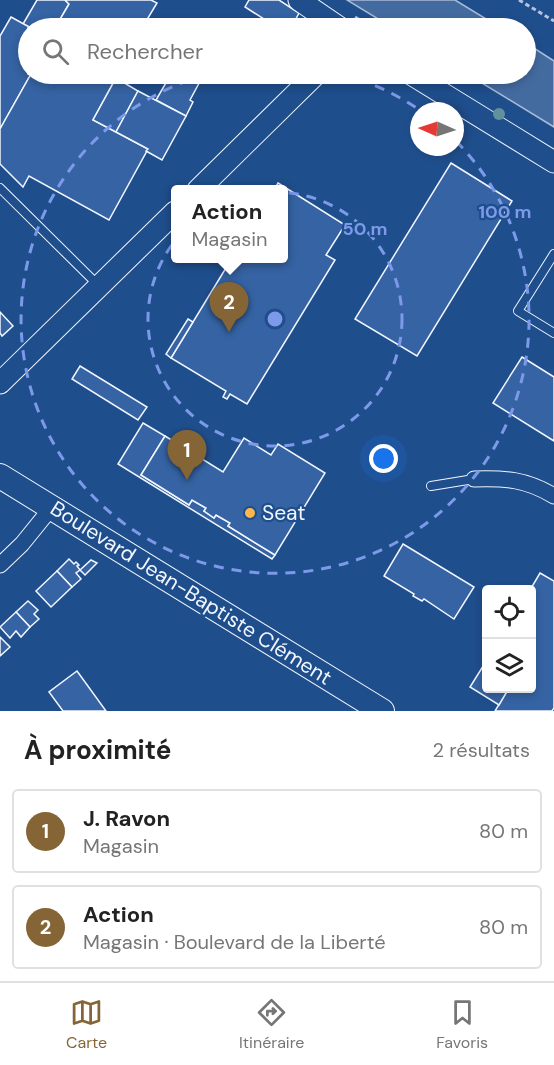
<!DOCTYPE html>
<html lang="fr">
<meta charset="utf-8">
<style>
body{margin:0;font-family:"DM Sans",sans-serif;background:#f6f6f6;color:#222}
.controls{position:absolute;right:18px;bottom:18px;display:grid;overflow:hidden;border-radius:6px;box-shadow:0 3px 9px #0003}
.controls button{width:54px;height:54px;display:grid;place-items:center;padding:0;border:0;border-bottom:2px solid #e0e0e0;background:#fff;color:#222;font:30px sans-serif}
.compass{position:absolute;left:410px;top:102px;width:54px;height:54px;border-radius:50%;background:#fff;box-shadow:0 3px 9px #0003;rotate:273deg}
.you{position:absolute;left:384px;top:459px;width:21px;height:21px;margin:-15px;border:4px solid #fff;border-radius:50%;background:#1a73e8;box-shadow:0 0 0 9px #1a73e833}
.badge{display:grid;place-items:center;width:39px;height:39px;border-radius:50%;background:#856535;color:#fff;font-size:20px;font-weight:700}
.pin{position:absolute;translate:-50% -50px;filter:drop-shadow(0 2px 3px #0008)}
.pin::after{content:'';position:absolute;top:32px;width:21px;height:18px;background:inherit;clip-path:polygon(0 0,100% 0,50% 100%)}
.popup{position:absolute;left:171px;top:185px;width:117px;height:78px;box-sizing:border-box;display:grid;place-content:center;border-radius:6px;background:#fff;filter:drop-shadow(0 2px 4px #0005);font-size:20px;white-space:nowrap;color:#767676}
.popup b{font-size:22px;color:#222}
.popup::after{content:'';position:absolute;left:50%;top:100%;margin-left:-12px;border:12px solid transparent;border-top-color:#fff}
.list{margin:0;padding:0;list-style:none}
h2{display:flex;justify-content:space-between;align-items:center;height:78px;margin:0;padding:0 24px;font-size:26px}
h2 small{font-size:20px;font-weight:400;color:#767676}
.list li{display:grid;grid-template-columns:39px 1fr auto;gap:18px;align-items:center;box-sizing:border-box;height:84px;margin:0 12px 12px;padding:0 12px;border:2px solid #e0e0e0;border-radius:6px}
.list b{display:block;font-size:22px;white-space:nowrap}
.list p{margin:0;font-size:20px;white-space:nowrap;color:#767676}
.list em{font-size:20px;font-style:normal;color:#767676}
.icon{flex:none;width:33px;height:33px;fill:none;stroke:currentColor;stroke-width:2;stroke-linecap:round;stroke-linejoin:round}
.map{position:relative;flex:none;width:554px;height:711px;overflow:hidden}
.search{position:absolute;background:#fff;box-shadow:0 3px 9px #0003;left:18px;right:18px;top:18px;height:66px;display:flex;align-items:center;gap:15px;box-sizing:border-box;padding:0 21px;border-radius:33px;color:#767676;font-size:22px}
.sheet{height:270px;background:#fff}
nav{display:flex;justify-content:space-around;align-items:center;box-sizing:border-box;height:84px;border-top:2px solid #e0e0e0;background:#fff;font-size:16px;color:#767676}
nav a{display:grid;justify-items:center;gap:3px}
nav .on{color:#856535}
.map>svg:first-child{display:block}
.water{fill:#446ba0;stroke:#a8bbd7;stroke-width:1.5}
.building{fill:#3563a3;stroke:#f2f6ff;stroke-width:1.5}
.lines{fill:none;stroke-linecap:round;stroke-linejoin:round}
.lane-casing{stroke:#f2f6ff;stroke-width:10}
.street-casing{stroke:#f2f6ff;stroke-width:17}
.secondary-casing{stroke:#f2f6ff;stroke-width:23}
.primary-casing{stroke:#f2f6ff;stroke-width:26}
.path{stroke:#b3c4dc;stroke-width:3;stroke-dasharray:4.5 3;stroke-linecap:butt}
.lane{stroke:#1f4e8c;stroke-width:8}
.street{stroke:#1f4e8c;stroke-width:15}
.secondary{stroke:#1f4e8c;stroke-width:21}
.primary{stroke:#1f4e8c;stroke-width:24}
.tree{fill:#61919a}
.ring{fill:none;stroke:#7d9aea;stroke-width:3;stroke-dasharray:10 8}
.poi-dot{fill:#ffb74d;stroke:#1f4e8c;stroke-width:2}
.labels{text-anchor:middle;stroke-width:4.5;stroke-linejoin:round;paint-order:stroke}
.poi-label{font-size:21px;fill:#f2f6ff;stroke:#1f4e8c;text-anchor:start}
.street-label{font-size:21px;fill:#f2f6ff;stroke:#1f4e8c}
.centre{fill:#7d9aea;stroke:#1f4e8c;stroke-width:3}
.ring-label{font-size:18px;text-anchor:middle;font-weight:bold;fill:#7d9aea;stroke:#1f4e8c;stroke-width:4.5;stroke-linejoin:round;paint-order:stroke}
</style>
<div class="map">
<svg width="554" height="711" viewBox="0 0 554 711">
<rect width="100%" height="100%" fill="#1f4e8c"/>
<g class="water">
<path d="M347,0H455L501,28H393Z"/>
<path d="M526,43L554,61V127L467,74H526Z"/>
</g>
<g class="building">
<path d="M37,0H65L69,4L55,28H31L23,24Z"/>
<path d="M65,0H151L157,3L142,28H55L69,4Z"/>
<path d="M249,0H279L299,13L291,28H278L245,7Z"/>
<path d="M11,17L31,28H28V74H31L0,129V36Z"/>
<path d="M31,74H118L93,120L148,149L109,220L29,176L23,187L0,164V129Z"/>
<path d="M171,74H204L190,100L193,102L186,116L156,100L167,81L171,83L174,78L170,76Z"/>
<path d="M116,78L138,91L116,132L93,120Z"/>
<path d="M138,91L186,116L162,160L146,151L148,149L116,132Z"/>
<path d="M451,163L512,201L417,356L355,319Z"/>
<path d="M278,183L345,225L326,255L335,260L247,404L230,394L227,399L223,397L226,391L171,358L232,258H283V190H274Z"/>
<path d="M0,312L13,326L2,336L0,333Z"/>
<path d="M188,319L193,322L171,358L166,354Z"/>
<path d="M522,357L554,377V441L493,403Z"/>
<path d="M80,366L147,407L138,420L72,379Z"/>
<path d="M143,423L165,436L141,475L189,505L192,500L206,508L204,511L214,518L216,515L230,523L228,526L275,555L272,559L118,464Z"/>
<path d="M165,436L223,472L244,438L271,455L278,444L325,473L275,555L228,526L230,523L216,515L214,518L204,511L206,508L192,500L189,505L141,475Z"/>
<path d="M403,544L474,587L454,619L424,599L422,601L413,596L414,594L384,576Z"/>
<path d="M69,559L74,564L76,562L79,565L77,566L80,570L76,573L81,579L72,587L57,571Z"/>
<path d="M91,560L97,563L85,575L80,570Z"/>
<path d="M57,571L72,587L51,607L36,591Z"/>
<path d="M540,573L554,581V708L552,711H495L509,688H532L530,590Z"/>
<path d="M28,601L38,610L34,614L39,619L30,627L16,612Z"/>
<path d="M16,612L30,627L21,637L16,631L10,638L0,627Z"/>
<path d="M0,637L10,647L0,656Z"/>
<path d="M485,663L486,688H509L499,705L470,687Z"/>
<path d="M77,671L106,711H63L49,692Z"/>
</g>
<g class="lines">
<defs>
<g id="lane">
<path d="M0,188L98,285"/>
<path d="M554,254L518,311L554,333"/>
<path d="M431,486L474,479"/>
</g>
<g id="street">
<path d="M474,479C505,478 526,479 554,496"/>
<path d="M0,565L22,544L52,507"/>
</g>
<g id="secondary">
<path d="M299,0L340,28"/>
<path d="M411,74L554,162"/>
<path d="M198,190L316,74"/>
<path d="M0,383L175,212"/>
</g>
<path id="primary" d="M0,476L382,711"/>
</defs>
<use href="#lane" class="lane-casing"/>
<use href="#street" class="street-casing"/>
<use href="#secondary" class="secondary-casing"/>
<use href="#primary" class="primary-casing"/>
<g class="path">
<path d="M519,0L554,21"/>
<path d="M355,17L374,28"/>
</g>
<use href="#lane" class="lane"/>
<use href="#street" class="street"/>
<use href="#secondary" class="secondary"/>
<use href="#primary" class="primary"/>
</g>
<circle class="tree" cx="499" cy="114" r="6"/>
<g class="ring">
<circle cx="275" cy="319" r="127"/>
<path d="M341 74A254 254 0 0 1 421 111M456 141A254 254 0 1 1 209 74"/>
</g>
<circle class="poi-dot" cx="250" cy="513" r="6"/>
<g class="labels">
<g class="poi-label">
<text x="262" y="520">Seat</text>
</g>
<g class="street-label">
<text transform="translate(191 593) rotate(32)" y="7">Boulevard Jean-Baptiste Clément</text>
</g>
</g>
<circle cx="275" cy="319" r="9" class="centre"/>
<g class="ring-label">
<text x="505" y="218">100 m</text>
<text x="365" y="235">50 m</text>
</g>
</svg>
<div class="controls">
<button><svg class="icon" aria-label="locate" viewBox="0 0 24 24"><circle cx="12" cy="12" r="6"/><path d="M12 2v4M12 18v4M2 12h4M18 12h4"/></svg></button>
<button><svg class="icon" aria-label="layers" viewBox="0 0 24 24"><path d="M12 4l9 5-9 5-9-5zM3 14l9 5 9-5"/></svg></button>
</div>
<svg class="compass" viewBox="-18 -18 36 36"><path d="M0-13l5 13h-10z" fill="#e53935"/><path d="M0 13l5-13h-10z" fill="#767676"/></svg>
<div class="you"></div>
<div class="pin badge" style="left:187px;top:480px">1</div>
<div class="pin badge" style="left:229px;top:332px">2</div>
<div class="popup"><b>Action</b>Magasin</div>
<div class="search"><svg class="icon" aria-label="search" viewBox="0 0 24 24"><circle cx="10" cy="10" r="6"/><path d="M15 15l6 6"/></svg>Rechercher</div>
</div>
<section class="sheet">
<h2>À proximité<small>2 résultats</small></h2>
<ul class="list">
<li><span class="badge">1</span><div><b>J. Ravon</b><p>Magasin</p></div><em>80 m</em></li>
<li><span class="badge">2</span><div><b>Action</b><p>Magasin · Boulevard de la Liberté</p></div><em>80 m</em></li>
</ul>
</section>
<nav>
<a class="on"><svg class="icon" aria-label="map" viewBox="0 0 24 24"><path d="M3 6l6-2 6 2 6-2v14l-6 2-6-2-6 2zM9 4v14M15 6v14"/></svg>Carte</a>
<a><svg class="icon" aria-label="directions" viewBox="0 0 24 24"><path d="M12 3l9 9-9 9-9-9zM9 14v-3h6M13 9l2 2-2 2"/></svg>Itinéraire</a>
<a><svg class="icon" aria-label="saved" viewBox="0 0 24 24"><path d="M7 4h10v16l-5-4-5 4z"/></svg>Favoris</a>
</nav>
